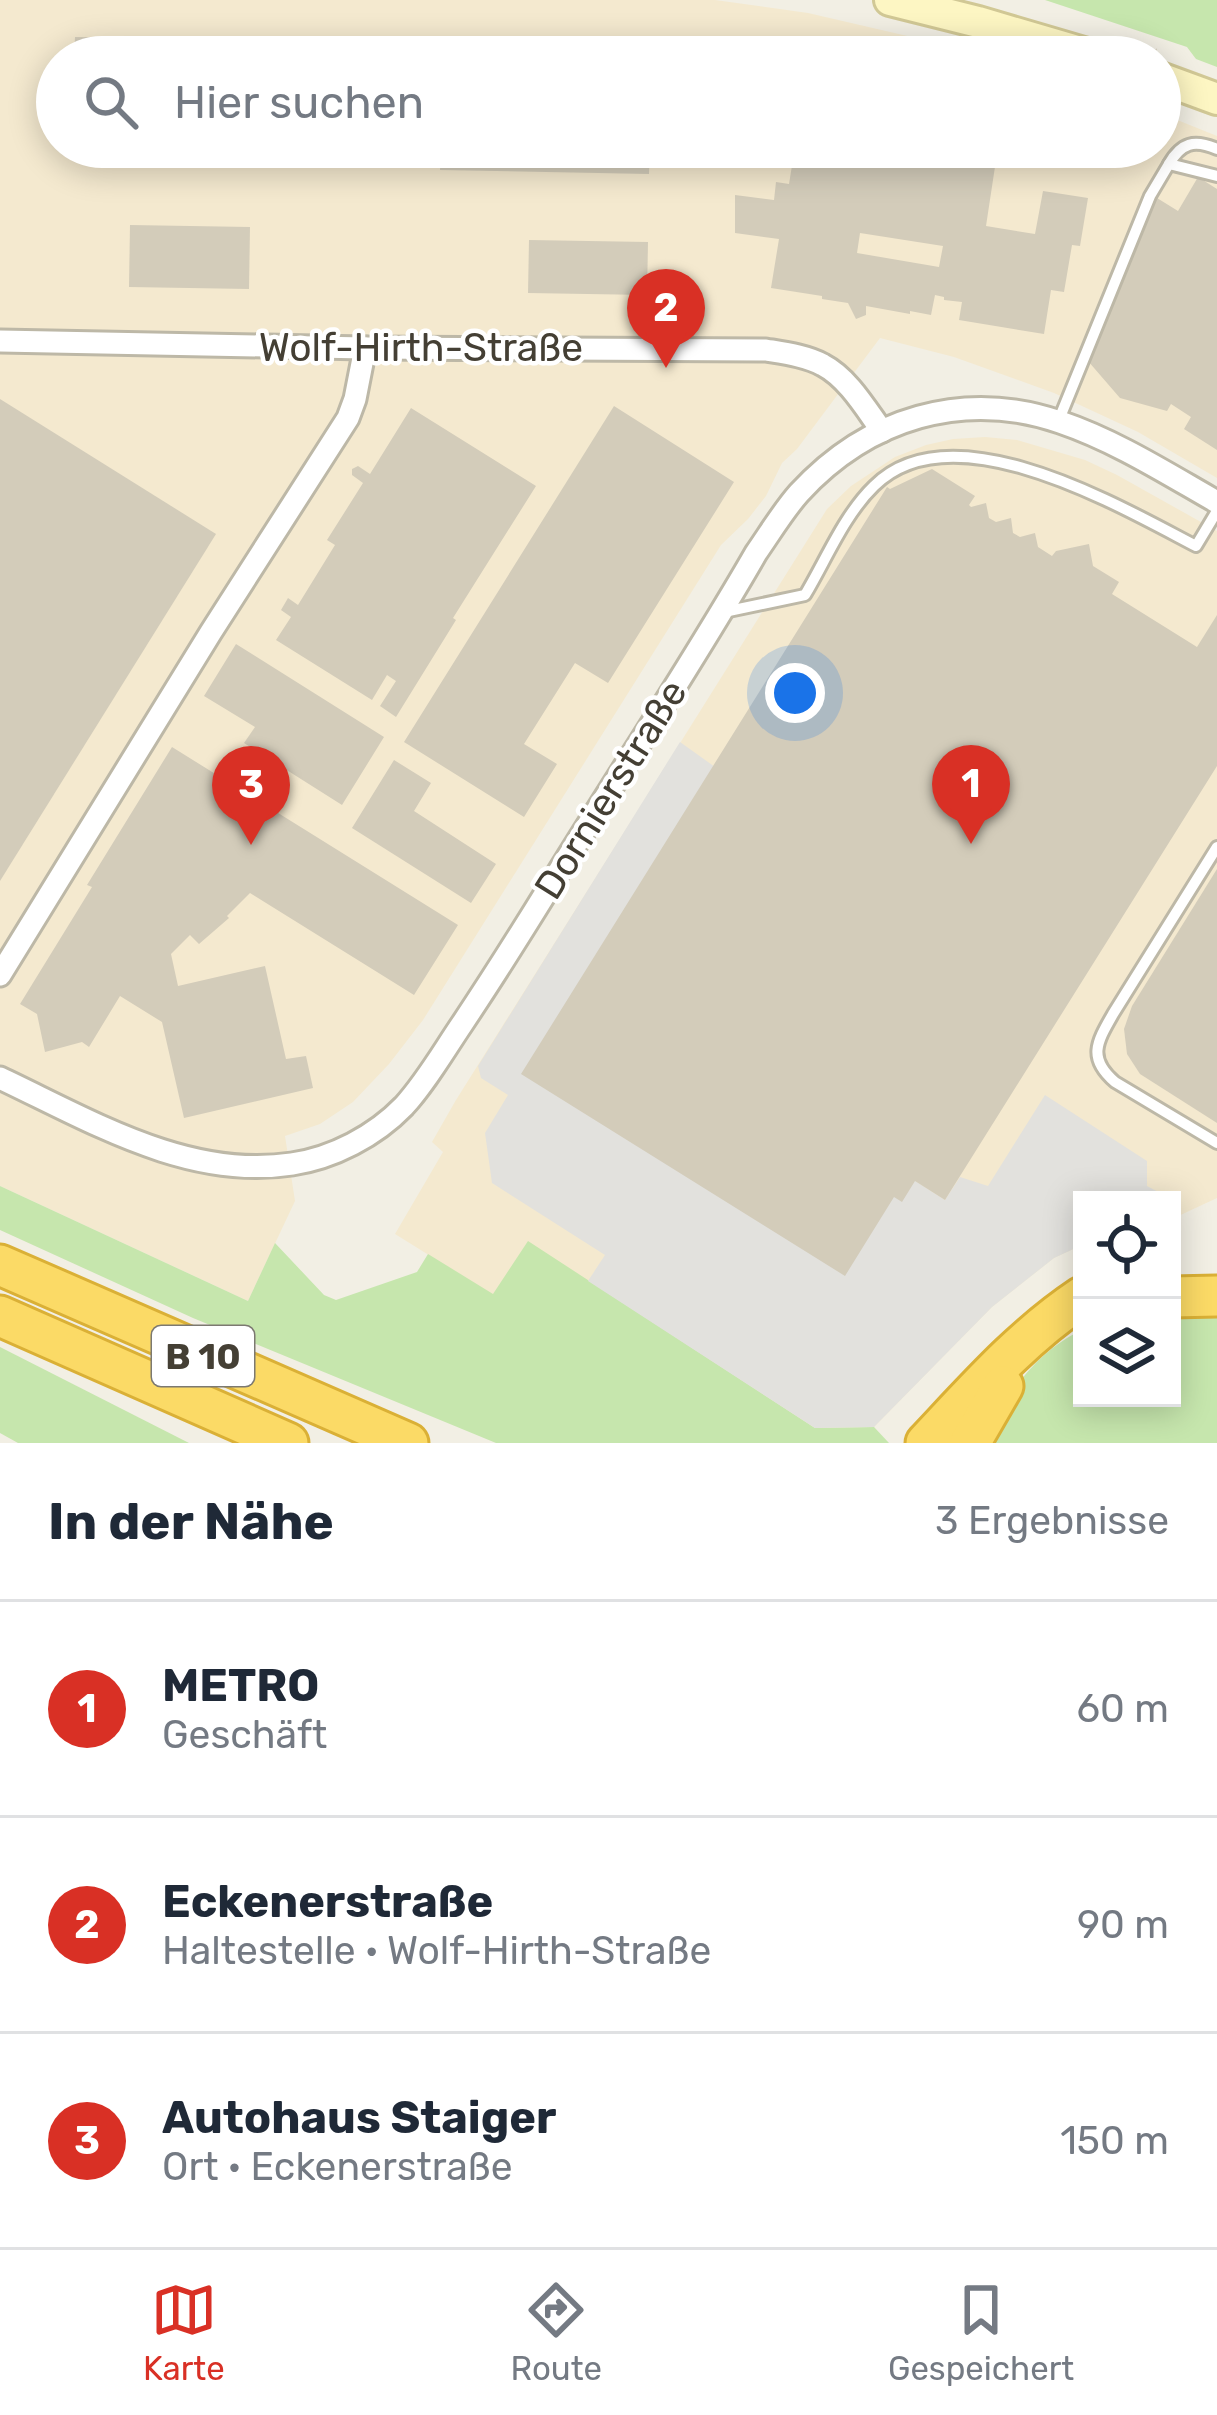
<!DOCTYPE html>
<html lang="de">
<meta charset="utf-8">
<style>
body{margin:0;font-family:Rubik,sans-serif;background:#f6f6f7;color:#1f2937}
.controls{position:absolute;right:36px;bottom:36px;display:grid;overflow:hidden;border-radius:0px;box-shadow:0 6px 30px #0003}
.controls button{width:108px;height:108px;display:grid;place-items:center;padding:0;border:0;border-bottom:3px solid #e0e1e3;background:#fff;color:#1f2937;font:60px sans-serif}
.you{position:absolute;left:795px;top:693px;width:42px;height:42px;margin:-30px;border:9px solid #fff;border-radius:50%;background:#1a73e8;box-shadow:0 0 0 18px #1a73e833}
.badge{display:grid;place-items:center;width:78px;height:78px;border-radius:50%;background:#d93025;color:#fff;font-size:39px;font-weight:700}
.pin{position:absolute;translate:-50% -99px;filter:drop-shadow(0 3px 6px #0008)}
.pin::after{content:'';position:absolute;top:63px;width:42px;height:36px;background:inherit;clip-path:polygon(0 0,100% 0,50% 100%)}
.list{margin:0;padding:0;list-style:none}
h2{display:flex;justify-content:space-between;align-items:center;height:156px;margin:0;padding:0 48px;font-size:51px}
h2 small{font-size:39px;font-weight:400;color:#747a83}
.list li{display:grid;grid-template-columns:78px 1fr auto;gap:36px;align-items:center;box-sizing:border-box;height:216px;padding:0 48px;border-top:3px solid #e0e1e3}
.list b{display:block;font-size:45px;white-space:nowrap}
.list p{margin:0;font-size:39px;white-space:nowrap;color:#747a83}
.list em{font-size:39px;font-style:normal;color:#747a83}
.icon{flex:none;width:66px;height:66px;fill:none;stroke:currentColor;stroke-width:2;stroke-linecap:round;stroke-linejoin:round}
.map{position:relative;flex:none;width:1217px;height:1443px;overflow:hidden}
.search{position:absolute;background:#fff;box-shadow:0 6px 30px #0003;left:36px;right:36px;top:36px;height:132px;display:flex;align-items:center;gap:30px;box-sizing:border-box;padding:0 42px;border-radius:66px;color:#747a83;font-size:45px}
.sheet{height:804px;background:#fff}
nav{display:flex;justify-content:space-around;align-items:center;box-sizing:border-box;height:168px;border-top:3px solid #e0e1e3;background:#fff;font-size:33px;color:#747a83}
nav a{display:grid;justify-items:center;gap:6px}
nav .on{color:#d93025}
.map>svg:first-child{display:block}
.commercial{fill:#f4e9cf}
.green{fill:#c6e6ad}
.parking{fill:#e2e1dd}
.building{fill:#d3ccba;fill-rule:evenodd}
.lines{fill:none;stroke-linecap:round;stroke-linejoin:round}
.lane-casing{stroke:#bdb8a7;stroke-width:16}
.street-casing{stroke:#bdb8a7;stroke-width:27}
.secondary-casing{stroke:#d1c895;stroke-width:36}
.highway-casing{stroke:#dab036;stroke-width:45}
.path{stroke:#beb599;stroke-width:4.5;stroke-dasharray:6 6;stroke-linecap:butt}
.lane{stroke:#fff;stroke-width:10}
.street{stroke:#fff;stroke-width:21}
.secondary{stroke:#fdf6c3;stroke-width:30}
.highway{stroke:#fbda66;stroke-width:39}
.labels{text-anchor:middle;stroke-width:9;stroke-linejoin:round;paint-order:stroke}
.shield{fill:#fff;stroke:#7c7971;stroke-width:3}
.shield-label{font-size:36px;font-weight:bold;fill:#443f34}
.street-label{font-size:39px;fill:#443f34;stroke:#fff}
</style>
<div class="map">
<svg width="1217" height="1443" viewBox="0 0 1217 1443">
<rect width="100%" height="100%" fill="#f2efe4"/>
<g class="commercial">
<path d="M0,0H715L808,13L942,44L986,57H57V147H1160V113L1217,136V478L1138,432L1054,393L954,357L880,338L797,449L782,463L766,496L748,519L721,545L423,1020L389,1064L353,1102L320,1124L285,1136L295,1201L248,1301L0,1186Z"/>
<path d="M985,437L1017,440L1085,460L1117,475L1217,531V1198L1172,1219V1200H1082V1245L1054,1258L992,1307L874,1427L815,1428L528,1242L493,1295L395,1234L443,1152L432,1142L456,1100L827,509L851,486L895,457L926,445L953,439Z"/>
</g>
<g class="green">
<path d="M1045,0H1217V67L1196,59L1187,47Z"/>
<path d="M0,1186L248,1301L275,1243L324,1295L336,1300L417,1272L428,1254L493,1294L528,1241L815,1428L874,1427L889,1443H496L193,1318L0,1230Z"/>
<path d="M1172,1308L1217,1310V1443H981C1009,1396 1030,1355 1082,1330V1398H1172Z"/>
<path d="M0,1347L189,1443H18L0,1433Z"/>
</g>
<path class="parking" d="M680,742L715,767L881,1159L945,1200L960,1177L988,1186L1045,1095L1147,1161V1186L1162,1194L1166,1200H1082V1245L1054,1258L992,1307L874,1427L815,1428L588,1281L605,1255L492,1183L485,1133L508,1095L481,1078L478,1066Z"/>
<g class="building">
<path d="M75,37L136,38L135,49L244,51V38L366,42L365,57H74Z"/>
<path d="M73,147H364V161L73,156Z"/>
<path d="M441,147H650L649,174L440,170Z"/>
<path d="M795,147H998L986,226L1035,234L1043,191L1088,198L1080,246L1072,245L1064,292L1051,290L1044,334L959,320L962,302L944,300V297L935,295L931,315L910,311V314L866,306V315L856,319L848,303L822,299V296L771,288L779,239L735,233V195L774,200L776,182L789,184ZM860,233L943,246L939,267L857,253Z"/>
<path d="M1198,177L1217,189V450L1184,429L1191,417L1171,404L1167,411L1120,398L1088,361L1157,198L1178,211Z"/>
<path d="M130,225L250,227L249,289L129,287Z"/>
<path d="M529,240L648,242L647,295L528,293Z"/>
<path d="M0,399L216,534L0,881Z"/>
<path d="M614,406L734,482L608,683L575,663L524,744L557,764L524,817L404,742Z"/>
<path d="M411,408L536,486L453,618L456,620L396,717L380,706L396,681L387,675L372,700L276,640L291,617L281,610L288,598L298,605L335,545L327,540L363,483L352,475V469L358,466L370,474Z"/>
<path d="M932,469L975,496L969,505L971,507L986,503L989,518L996,522L1011,518L1013,533L1020,537L1035,533L1038,547L1052,556L1056,551L1089,544L1093,566L1119,582L1112,594L1197,647L1217,615V766L945,1200L915,1181L902,1202L894,1197L845,1276L521,1074L887,487L890,489Z"/>
<path d="M236,644L384,737L342,805L244,743L255,727L204,696Z"/>
<path d="M172,747L458,925L414,995L250,893L227,916L229,918L199,944L190,935L171,954L178,986L265,966L286,1059L306,1056L313,1088L184,1118L162,1022L120,996L89,1047L82,1042L45,1052L37,1014L20,1004L92,887L87,885Z"/>
<path d="M394,760L431,783L414,811L496,864L471,903L352,828Z"/>
<path d="M1217,869V1123L1140,1074L1127,1054L1124,1029L1132,1006Z"/>
</g>
<g class="lines">
<defs>
<g id="lane">
<path d="M1169,164C1181,143 1194,139 1217,149"/>
<path d="M1058,422L1150,196L1169,164L1217,176"/>
<path d="M724,612L805,595C826,560 844,515 874,486C952,408 1119,506 1196,546L1217,511"/>
<path d="M1217,847L1113,1014C1097,1042 1087,1058 1115,1082L1217,1143"/>
</g>
<g id="street">
<path d="M0,341L365,348L766,350C784,353 807,356 823,365C848,378 866,409 882,431"/>
<path d="M0,975L211,632L348,418L355,399L365,348"/>
<path d="M0,1078C91,1121 188,1180 292,1164C333,1158 375,1136 404,1106C426,1082 443,1052 462,1024C492,979 521,933 550,886C618,775 691,666 756,553C770,533 783,511 799,493C868,418 963,389 1060,422C1116,441 1166,473 1217,502"/>
</g>
<g id="secondary">
<path d="M890,0L978,22L1097,57"/>
<path d="M1160,78L1217,99"/>
</g>
<g id="highway">
<path d="M0,1265L408,1443"/>
<path d="M1172,1297L1217,1296"/>
<path d="M0,1316L288,1443"/>
<path d="M926,1443C975,1391 1022,1337 1082,1297"/>
<path d="M970,1443L1003,1386"/>
</g>
</defs>
<use href="#lane" class="lane-casing"/>
<use href="#street" class="street-casing"/>
<use href="#secondary" class="secondary-casing"/>
<use href="#highway" class="highway-casing"/>
<path class="path" d="M1121,40L1156,51"/>
<use href="#lane" class="lane"/>
<use href="#street" class="street"/>
<use href="#secondary" class="secondary"/>
<use href="#highway" class="highway"/>
</g>
<g class="labels">
<rect class="shield" x="152" y="1326" width="102" height="60" rx="9"/>
<g class="shield-label">
<text x="203" y="1369">B 10</text>
</g>
<g class="street-label">
<text x="421" y="361">Wolf-Hirth-Straße</text>
<text transform="translate(610 789) rotate(-58)" y="14">Dornierstraße</text>
</g>
</g>
</svg>
<div class="controls">
<button><svg class="icon" aria-label="locate" viewBox="0 0 24 24"><circle cx="12" cy="12" r="6"/><path d="M12 2v4M12 18v4M2 12h4M18 12h4"/></svg></button>
<button><svg class="icon" aria-label="layers" viewBox="0 0 24 24"><path d="M12 4l9 5-9 5-9-5zM3 14l9 5 9-5"/></svg></button>
</div>
<div class="you"></div>
<div class="pin badge" style="left:971px;top:844px">1</div>
<div class="pin badge" style="left:666px;top:368px">2</div>
<div class="pin badge" style="left:251px;top:845px">3</div>
<div class="search"><svg class="icon" aria-label="search" viewBox="0 0 24 24"><circle cx="10" cy="10" r="6"/><path d="M15 15l6 6"/></svg>Hier suchen</div>
</div>
<section class="sheet">
<h2>In der Nähe<small>3 Ergebnisse</small></h2>
<ul class="list">
<li><span class="badge">1</span><div><b>METRO</b><p>Geschäft</p></div><em>60 m</em></li>
<li><span class="badge">2</span><div><b>Eckenerstraße</b><p>Haltestelle · Wolf-Hirth-Straße</p></div><em>90 m</em></li>
<li><span class="badge">3</span><div><b>Autohaus Staiger</b><p>Ort · Eckenerstraße</p></div><em>150 m</em></li>
</ul>
</section>
<nav>
<a class="on"><svg class="icon" aria-label="map" viewBox="0 0 24 24"><path d="M3 6l6-2 6 2 6-2v14l-6 2-6-2-6 2zM9 4v14M15 6v14"/></svg>Karte</a>
<a><svg class="icon" aria-label="directions" viewBox="0 0 24 24"><path d="M12 3l9 9-9 9-9-9zM9 14v-3h6M13 9l2 2-2 2"/></svg>Route</a>
<a><svg class="icon" aria-label="saved" viewBox="0 0 24 24"><path d="M7 4h10v16l-5-4-5 4z"/></svg>Gespeichert</a>
</nav>
